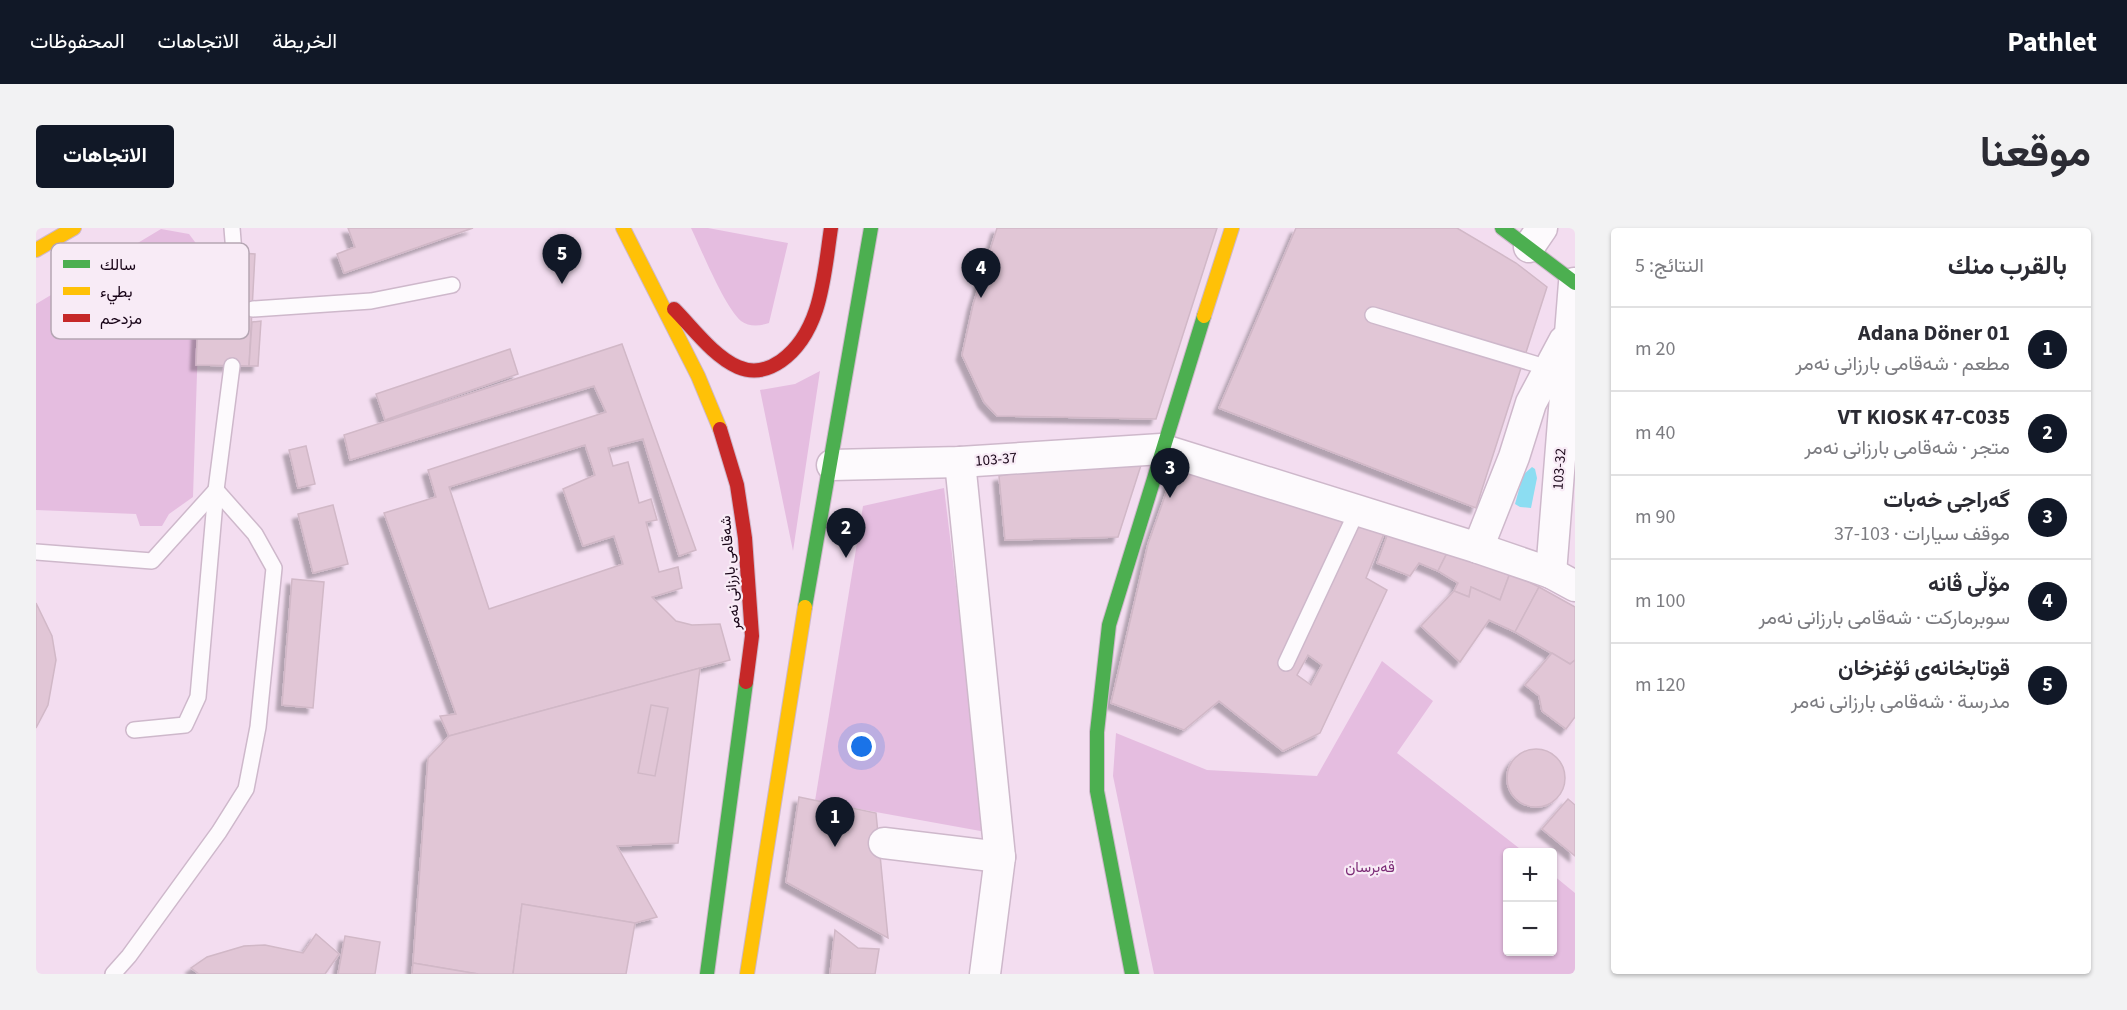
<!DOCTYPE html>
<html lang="ar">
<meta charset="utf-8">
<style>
body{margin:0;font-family:"Source Sans 3",Vazirmatn,sans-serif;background:#f2f2f3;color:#2b2b33;direction:rtl}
.controls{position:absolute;right:18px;bottom:18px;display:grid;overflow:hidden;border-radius:6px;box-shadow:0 2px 4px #0004}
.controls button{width:54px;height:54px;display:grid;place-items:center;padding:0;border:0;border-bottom:2px solid #e1e1e2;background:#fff;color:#2b2b33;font:30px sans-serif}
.you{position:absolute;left:826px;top:519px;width:21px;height:21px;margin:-15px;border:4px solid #fff;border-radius:50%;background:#1a73e8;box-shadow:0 0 0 9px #1a73e833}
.badge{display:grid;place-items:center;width:39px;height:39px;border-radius:50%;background:#111827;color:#fff;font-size:20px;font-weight:700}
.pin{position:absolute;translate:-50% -50px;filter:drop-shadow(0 2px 3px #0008)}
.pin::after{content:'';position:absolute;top:32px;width:21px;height:18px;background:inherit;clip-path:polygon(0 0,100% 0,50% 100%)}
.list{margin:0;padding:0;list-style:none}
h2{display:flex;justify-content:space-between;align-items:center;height:78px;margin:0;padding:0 24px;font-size:26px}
h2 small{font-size:20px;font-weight:400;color:#7c7c81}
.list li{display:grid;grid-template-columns:39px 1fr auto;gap:18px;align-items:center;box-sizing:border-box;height:84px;padding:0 24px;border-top:2px solid #e1e1e2}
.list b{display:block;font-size:22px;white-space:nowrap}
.list p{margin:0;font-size:20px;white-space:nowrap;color:#7c7c81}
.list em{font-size:20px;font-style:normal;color:#7c7c81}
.map{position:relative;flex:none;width:1539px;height:746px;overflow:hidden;direction:ltr;border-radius:6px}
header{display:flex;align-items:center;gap:36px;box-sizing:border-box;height:84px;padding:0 30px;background:#111827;color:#fff}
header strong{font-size:28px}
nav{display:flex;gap:33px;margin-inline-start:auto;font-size:21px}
.intro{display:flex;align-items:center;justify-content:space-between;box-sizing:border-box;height:144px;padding:0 36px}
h1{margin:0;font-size:42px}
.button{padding:15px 27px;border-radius:6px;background:#111827;color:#fff;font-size:21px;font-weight:700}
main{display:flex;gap:36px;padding:0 36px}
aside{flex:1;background:#fff;border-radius:6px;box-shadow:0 2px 4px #0004}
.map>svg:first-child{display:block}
.green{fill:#e5bde0}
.water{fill:#8cddf2}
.building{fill:#e1c6d6;stroke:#d1b8c7;stroke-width:1.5;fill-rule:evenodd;filter:url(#shadow)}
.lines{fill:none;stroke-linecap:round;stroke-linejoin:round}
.lane-casing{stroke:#ceb8cb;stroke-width:18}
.street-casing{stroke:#ceb8cb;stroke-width:33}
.fast-casing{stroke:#ceb8cb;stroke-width:16}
.slow-casing{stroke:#ceb8cb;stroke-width:16}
.jam-casing{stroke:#ceb8cb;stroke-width:16}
.lane{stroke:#fdfafd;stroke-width:15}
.street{stroke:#fdfafd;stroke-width:30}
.fast{stroke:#4caf50;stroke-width:14}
.slow{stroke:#ffc107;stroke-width:14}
.jam{stroke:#c62828;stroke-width:14}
.labels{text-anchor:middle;stroke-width:4.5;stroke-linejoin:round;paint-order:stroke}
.street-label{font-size:15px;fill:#180417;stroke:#f8ebf6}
.park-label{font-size:15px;fill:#7d2d77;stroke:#f8ebf6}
.key{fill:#f8ebf6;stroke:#b5a6b3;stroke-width:1.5}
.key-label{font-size:16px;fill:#180417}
</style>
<header>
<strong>Pathlet</strong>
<nav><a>الخريطة</a><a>الاتجاهات</a><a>المحفوظات</a></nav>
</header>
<div class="intro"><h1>موقعنا</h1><a class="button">الاتجاهات</a></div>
<main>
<aside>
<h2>بالقرب منك<small>النتائج: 5</small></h2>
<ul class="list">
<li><span class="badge">1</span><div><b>01 Adana Döner</b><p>مطعم · شەقامی بارزانی نەمر</p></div><em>20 m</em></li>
<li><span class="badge">2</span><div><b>VT KIOSK 47-C035</b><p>متجر · شەقامی بارزانی نەمر</p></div><em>40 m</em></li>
<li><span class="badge">3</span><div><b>گەراجی خەبات</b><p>موقف سيارات · 103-37</p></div><em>90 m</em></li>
<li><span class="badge">4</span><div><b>مۆڵی ڤانە</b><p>سوبرماركت · شەقامی بارزانی نەمر</p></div><em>100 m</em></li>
<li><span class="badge">5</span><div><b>قوتابخانەی ئۆغزخان</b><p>مدرسة · شەقامی بارزانی نەمر</p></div><em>120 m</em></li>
</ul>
</aside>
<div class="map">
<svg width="1539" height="746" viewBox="0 0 1539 746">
<defs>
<filter id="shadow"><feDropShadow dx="-5.5" dy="5.5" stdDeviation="1.5" flood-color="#0004"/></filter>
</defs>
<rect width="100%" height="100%" fill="#f3ddf0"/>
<g class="green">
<path d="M655,0H672L752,15L733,95C724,98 713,99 705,93C688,78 666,23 655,0Z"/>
<path d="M125,1L153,6L165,22L157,269L133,286L126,298H104L100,286L0,282V76Z"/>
<path d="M784,143L757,323L724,162L759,156Z"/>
<path d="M908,260L950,604L779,573L827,278Z"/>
<path d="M1346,433L1397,473L1361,525L1488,624H1472V724H1516L1517,647L1539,665V746H1118L1077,548L1080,505L1171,542L1281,548Z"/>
</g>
<path class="water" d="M1496,239L1499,241L1501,250L1495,280L1484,279L1479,276L1487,247Z"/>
<g class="building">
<path d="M312,0H437L308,45L301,26L319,19Z"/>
<path d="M961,0H1181L1120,191L961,188L948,174L926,127L937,77Z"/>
<path d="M1260,0H1421L1480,35L1511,59L1440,280L1183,180Z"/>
<path d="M165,22L219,26L213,138L160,137Z"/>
<path d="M225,93L222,138H213L216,94Z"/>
<path d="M586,116L660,322L643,328L607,211L572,220L577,238L592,234L603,275L615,271L621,292L610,294L623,344L642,339L646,360L616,369L640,393L656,397L684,396L694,432L413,508L404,488L420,486L348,285L400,269L392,242L570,184L558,158L314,232L308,207ZM549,217L559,247L527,261L547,318L578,308L587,336L453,381L413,259Z"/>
<path d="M474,121L482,146L349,192L340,166Z"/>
<path d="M270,218L279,256L262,260L253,222Z"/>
<path d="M1142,231L1352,296L1330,350L1351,362L1284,505L1247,523L1183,473L1148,502L1075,475L1112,316ZM1272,427L1286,437L1275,457L1261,447Z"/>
<path d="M1043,234H1106L1082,309L969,312L963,248Z"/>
<path d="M297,277L312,336L277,345L262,286Z"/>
<path d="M1355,297L1414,319L1402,343L1383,335L1374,348L1341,335Z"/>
<path d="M1414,319L1474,345L1464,372L1435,359L1433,369L1418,363L1422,355L1402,343Z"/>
<path d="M1474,345L1503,359L1479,404L1453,392L1424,434L1385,398L1418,363L1433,369L1435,359L1464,372Z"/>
<path d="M256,351L288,354L277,480L246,477Z"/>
<path d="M1503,359L1539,379V432L1534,436L1479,404Z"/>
<path d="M0,375L16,408L20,432L12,477L0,500Z"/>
<path d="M1516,425L1534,436L1539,432V489L1530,501L1506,483L1503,468L1489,457Z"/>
<path d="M664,440L642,615L581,618L621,689L599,695L486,676L477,746H442L377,735L392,530L413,508Z"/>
<path d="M615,477L632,480L619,548L602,545Z"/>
<circle cx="1500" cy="550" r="29"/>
<path d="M763,569L840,585L852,710L750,654Z"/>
<path d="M1532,571L1539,577V628L1506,601Z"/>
<path d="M486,676L599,695L590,746H477Z"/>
<path d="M799,702L822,720L843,721L839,746H794Z"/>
<path d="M280,706L303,726L289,746H163L155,740L171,729L208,718L229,717L267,725Z"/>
<path d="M309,708L344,714L339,746H302Z"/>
<path d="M377,735L442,746H376Z"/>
</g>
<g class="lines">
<defs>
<g id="lane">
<path d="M196,0L198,25"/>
<path d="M217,81L335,73L416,57"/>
<path d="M1337,87L1519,142"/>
<path d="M0,324L116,333L180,262L219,306L238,340L222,499L210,561L183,604L93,728L77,746"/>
<path d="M1250,435L1321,283"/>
<path d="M98,502L149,497L162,469L180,262L196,138"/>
</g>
<g id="street">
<path d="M1493,19L1506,0"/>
<path d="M924,234L964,629L949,746"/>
<path d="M796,237L924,234L1125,221L1442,320L1515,345L1539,358"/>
<path d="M1442,320L1478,229L1495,175L1528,113"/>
<path d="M1515,345L1538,55"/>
<path d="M848,615L964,629"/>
</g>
<g id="fast">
<path d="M1466,0L1539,55"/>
<path d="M769,379L835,0"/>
<path d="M671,746L710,454"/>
<path d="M1096,746L1061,563V504L1073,397L1168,88"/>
</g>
<g id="slow">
<path d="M587,0L662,148L684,201"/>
<path d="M0,22L38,0"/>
<path d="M1168,88L1196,0"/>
<path d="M711,746L769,379"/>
</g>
<g id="jam">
<path d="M638,81C657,100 677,128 702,139C718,146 732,142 745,133C786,104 788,46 795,0"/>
<path d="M684,201L701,257L709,310L716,408L710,454"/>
</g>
</defs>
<use href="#lane" class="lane-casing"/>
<use href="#street" class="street-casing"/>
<use href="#fast" class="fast-casing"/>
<use href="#slow" class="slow-casing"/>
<use href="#jam" class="jam-casing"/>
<use href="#lane" class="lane"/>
<use href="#street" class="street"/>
<use href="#fast" class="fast"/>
<use href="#slow" class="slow"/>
<use href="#jam" class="jam"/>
</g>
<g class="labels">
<g class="street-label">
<text transform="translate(960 231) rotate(-5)" y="5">103-37</text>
<text transform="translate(1523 241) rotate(-86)" y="5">103-32</text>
<text transform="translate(694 345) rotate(-95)" y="5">شەقامی بارزانی نەمر</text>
</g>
<g class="park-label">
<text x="1334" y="644">قەبرسان</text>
</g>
</g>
<rect x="15" y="15" width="198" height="96" rx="9" class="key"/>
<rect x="27" y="32" width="27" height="8" fill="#4caf50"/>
<rect x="27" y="59" width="27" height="8" fill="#ffc107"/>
<rect x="27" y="86" width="27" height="8" fill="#c62828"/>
<g class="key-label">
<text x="64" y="42">سالك</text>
<text x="64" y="69">بطيء</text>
<text x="64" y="96">مزدحم</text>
</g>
</svg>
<div class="controls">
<button>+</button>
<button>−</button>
</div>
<div class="you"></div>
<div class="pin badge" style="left:799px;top:619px">1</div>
<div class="pin badge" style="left:810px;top:330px">2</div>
<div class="pin badge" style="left:1134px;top:270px">3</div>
<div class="pin badge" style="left:945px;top:70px">4</div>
<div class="pin badge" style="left:526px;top:56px">5</div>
</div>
</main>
